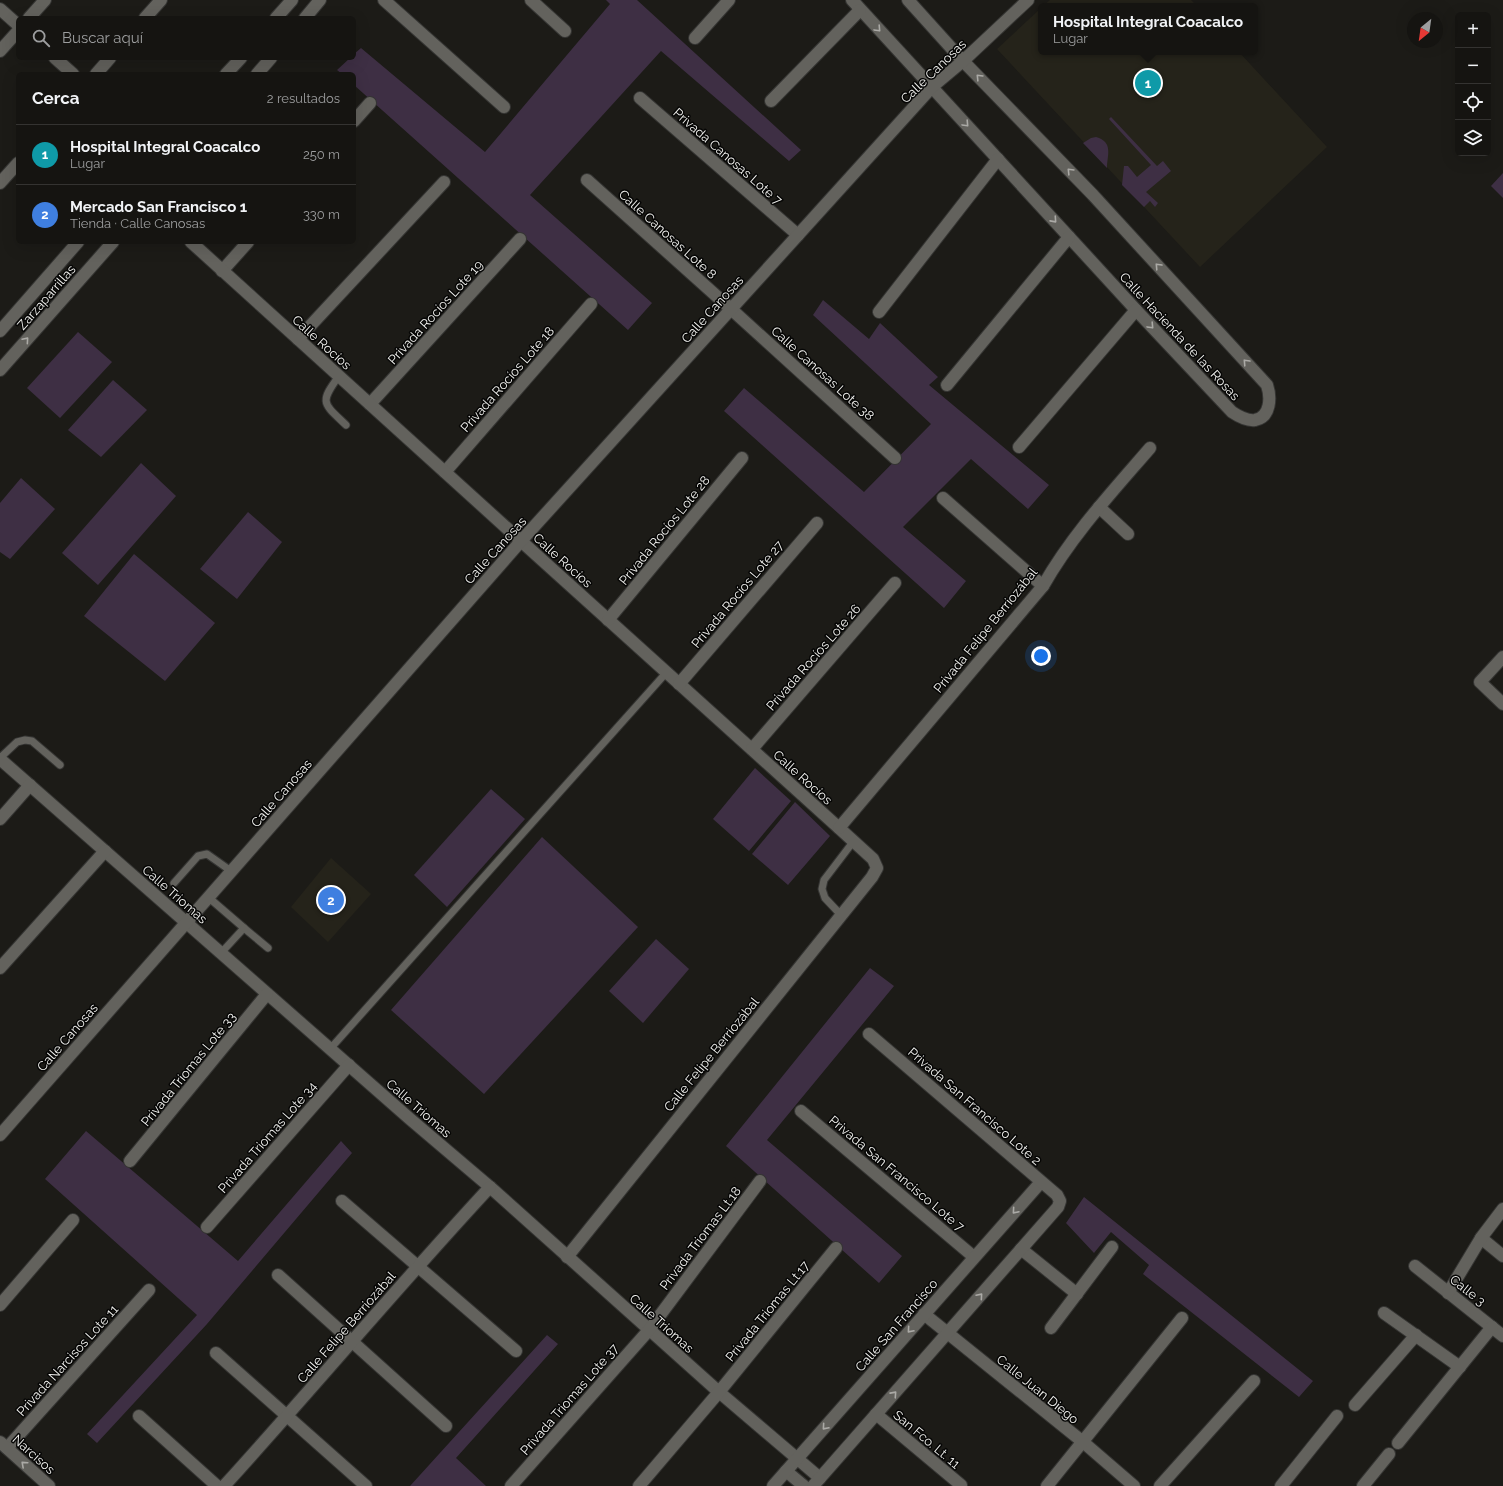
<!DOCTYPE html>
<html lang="es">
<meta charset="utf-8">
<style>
body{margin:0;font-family:Raleway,sans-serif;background:#22211f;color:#f1f3f6}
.controls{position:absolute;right:12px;top:12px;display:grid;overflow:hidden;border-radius:6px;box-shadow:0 4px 16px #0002}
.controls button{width:36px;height:36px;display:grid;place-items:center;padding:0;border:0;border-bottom:1px solid #343331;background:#151411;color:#f1f3f6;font:20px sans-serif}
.compass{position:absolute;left:1407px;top:12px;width:36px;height:36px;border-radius:50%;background:#151411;box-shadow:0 4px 16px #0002;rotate:209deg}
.you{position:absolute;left:1041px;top:656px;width:14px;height:14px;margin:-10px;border:3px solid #fff;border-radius:50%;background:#1a73e8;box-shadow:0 0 0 6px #1a73e833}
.badge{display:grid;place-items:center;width:26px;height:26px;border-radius:50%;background:#0b8043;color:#fff;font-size:13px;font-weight:700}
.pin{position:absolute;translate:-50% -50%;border:2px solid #fff;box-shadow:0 1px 4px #0006}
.popup{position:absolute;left:1038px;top:3px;width:220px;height:52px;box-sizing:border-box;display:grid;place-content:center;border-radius:6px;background:#151411;filter:drop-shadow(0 1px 3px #0005);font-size:13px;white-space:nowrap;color:#9d9e9f}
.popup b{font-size:15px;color:#f1f3f6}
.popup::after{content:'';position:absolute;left:50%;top:100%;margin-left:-8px;border:8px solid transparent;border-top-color:#151411}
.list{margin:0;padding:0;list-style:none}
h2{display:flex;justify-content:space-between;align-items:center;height:52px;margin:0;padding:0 16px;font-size:17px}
h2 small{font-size:13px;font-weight:400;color:#9d9e9f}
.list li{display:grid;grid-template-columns:26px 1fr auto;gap:12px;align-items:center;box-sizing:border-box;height:60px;padding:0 16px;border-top:1px solid #343331}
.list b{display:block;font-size:15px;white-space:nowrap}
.list p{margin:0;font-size:13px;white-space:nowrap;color:#9d9e9f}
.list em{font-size:13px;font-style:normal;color:#9d9e9f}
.icon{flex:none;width:22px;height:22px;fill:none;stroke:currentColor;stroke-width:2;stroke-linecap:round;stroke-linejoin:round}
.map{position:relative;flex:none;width:1503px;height:1486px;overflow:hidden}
.search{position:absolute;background:#151411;box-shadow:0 4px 16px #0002;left:16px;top:16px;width:340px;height:44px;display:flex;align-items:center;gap:10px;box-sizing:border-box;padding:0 14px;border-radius:6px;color:#9d9e9f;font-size:15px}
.panel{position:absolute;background:#151411;box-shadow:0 4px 16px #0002;left:16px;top:72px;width:340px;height:172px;border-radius:6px}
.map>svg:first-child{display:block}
.built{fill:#25231a}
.green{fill:#3e2f44}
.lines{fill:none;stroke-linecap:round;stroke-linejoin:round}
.lane-casing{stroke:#353533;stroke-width:9}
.street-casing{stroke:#353533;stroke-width:14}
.secondary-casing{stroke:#353533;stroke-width:14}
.lane{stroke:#63625d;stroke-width:7}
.street{stroke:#63625d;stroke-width:12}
.secondary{stroke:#63625d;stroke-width:12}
.oneway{stroke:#abaaa6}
.labels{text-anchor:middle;stroke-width:3;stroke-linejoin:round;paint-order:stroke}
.street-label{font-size:13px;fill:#f3f3f0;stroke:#060605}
</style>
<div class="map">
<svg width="1503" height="1486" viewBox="0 0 1503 1486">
<rect width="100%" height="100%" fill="#1c1b17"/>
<g class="built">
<path d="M1050,0H1191L1197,6H1043Z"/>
<path d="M1041,8V52H1239L1327,147L1200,267L997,49Z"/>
<path d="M331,858L371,894L328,942L291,907Z"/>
</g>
<g class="green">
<path d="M606,0H637L801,150L789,161L661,51L530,195L652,303L628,330L354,85V74H342L337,70L350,58H354V54L361,48L485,152L610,4Z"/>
<path d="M1111,117L1157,166L1163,161L1171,171L1146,192L1158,203L1155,207L1150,201L1144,207L1122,185L1124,166H1128L1137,177L1151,165L1109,119Z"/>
<path d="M1096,137C1114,142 1107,156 1107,168L1083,143L1091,138Z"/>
<path d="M1503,173V198L1491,186Z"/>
<path d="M823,300L869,339L880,323L938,377L929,385L1049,485L1028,509L971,459L903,527L966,581L944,608L724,411L744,388L864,492L931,424L813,315Z"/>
<path d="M78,332L112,362L60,418L27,388Z"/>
<path d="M113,380L147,410L101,457L68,430Z"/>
<path d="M141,463L176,496L98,585L62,553Z"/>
<path d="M21,478L55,509L10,559L0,552V503Z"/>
<path d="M248,512L282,542L237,599L200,569Z"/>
<path d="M134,554L215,623L165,681L84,616Z"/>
<path d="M755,768L791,801L749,851L713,819Z"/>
<path d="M491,789L525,819L447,907L414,875Z"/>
<path d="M795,802L830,836L788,885L752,854Z"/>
<path d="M542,837L638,927L484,1094L391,1010Z"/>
<path d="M656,939L689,969L643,1023L609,991Z"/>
<path d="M870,968L894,986L767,1140L902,1256L879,1283L726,1146Z"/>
<path d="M86,1131L238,1261L341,1141L352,1153L207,1324L97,1443L87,1434L197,1315L45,1179Z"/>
<path d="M1084,1197L1313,1381L1299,1397L1143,1274L1149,1265L1111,1232L1094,1253L1066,1223Z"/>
<path d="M547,1335L558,1344L456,1458L486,1486H410Z"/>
</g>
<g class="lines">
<defs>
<g id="lane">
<path d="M339,376C319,403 323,403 346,425"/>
<path d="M0,758L17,742L25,740L32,741L60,765"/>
<path d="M174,883L198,856L207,854L231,871"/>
<path d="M208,897L244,928L221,953"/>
<path d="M841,915L825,898L822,889L824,880L853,842"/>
<path d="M244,928L268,948"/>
<path d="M330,1049L666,673"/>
</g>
<g id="street">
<path d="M384,0L504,107"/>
<path d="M531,0L565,31"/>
<path d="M852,0L1136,310L1232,412C1238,416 1247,421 1255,420C1271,417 1271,397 1267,385L1093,195L963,61L908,0"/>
<path d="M0,9L18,25"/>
<path d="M29,18L45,0"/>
<path d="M145,18L161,0"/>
<path d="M695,38L729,0"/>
<path d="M0,51L18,31"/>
<path d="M55,58L73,74"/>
<path d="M96,74L110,58"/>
<path d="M640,98L798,235"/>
<path d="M771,101L860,10"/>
<path d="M354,121L370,103"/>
<path d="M587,180L731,309L895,458"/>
<path d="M0,183L18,163"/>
<path d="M222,271L248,242"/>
<path d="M879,312L998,159"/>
<path d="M298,339L444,182"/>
<path d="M947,385L1069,237"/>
<path d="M370,404L520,239"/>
<path d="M1019,447L1136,310"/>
<path d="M445,472L591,304"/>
<path d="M943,498L1043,586"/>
<path d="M1099,507L1128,534"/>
<path d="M521,541L839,828L873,859L877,868L872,877L567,1257"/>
<path d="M608,620L742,458"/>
<path d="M1503,657L1480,682L1503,704"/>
<path d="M679,684L817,523"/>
<path d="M752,749L895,583"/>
<path d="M0,759L410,1119L490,1187L719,1392L820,1478"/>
<path d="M0,819L30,785"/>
<path d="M839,828L1043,586C1072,535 1112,492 1150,448"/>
<path d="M0,968L105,851"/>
<path d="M801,1111L974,1257"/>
<path d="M130,1161L267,994"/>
<path d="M342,1201L516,1351"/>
<path d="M207,1227L349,1065"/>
<path d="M1481,1238L1503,1256"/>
<path d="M1021,1249L1077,1294"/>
<path d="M1415,1266L1503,1336"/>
<path d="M278,1275L446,1426"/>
<path d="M1448,1293L1481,1238L1503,1209"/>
<path d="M0,1305L73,1220"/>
<path d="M1384,1313L1460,1367"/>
<path d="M924,1314L1083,1442L1134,1486"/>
<path d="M1051,1328L1112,1247"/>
<path d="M216,1353L366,1486"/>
<path d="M1355,1405L1416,1335"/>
<path d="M876,1414L961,1485"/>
<path d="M139,1416L217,1486"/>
<path d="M1398,1443L1492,1327"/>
<path d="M7,1448L149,1290"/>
<path d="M786,1471L804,1486"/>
<path d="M224,1486C314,1387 399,1285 490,1187"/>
<path d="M511,1486L649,1330L760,1181"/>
<path d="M639,1486L719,1392L836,1248"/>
<path d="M773,1486L1041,1182"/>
<path d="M813,1486L1058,1207L1060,1201L1057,1195L869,1034"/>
<path d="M1047,1486L1182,1318"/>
<path d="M1160,1486L1254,1381"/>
<path d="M1281,1486L1337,1416"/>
<path d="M1363,1486L1389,1454"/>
</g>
<g id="secondary">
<path d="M276,18L292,0"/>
<path d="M305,18L320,0"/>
<path d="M226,74L241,58"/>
<path d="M257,74L271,58"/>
<path d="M191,242L521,541"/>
<path d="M0,331L78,242"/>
<path d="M0,370L113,242"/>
<path d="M0,1135L521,541L932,87L963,61L1028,0"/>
<path d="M0,1442L49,1486"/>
</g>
</defs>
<use href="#lane" class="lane-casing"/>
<use href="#street" class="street-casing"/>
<use href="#secondary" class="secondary-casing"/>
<use href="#lane" class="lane"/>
<use href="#street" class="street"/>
<use href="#secondary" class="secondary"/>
</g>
<defs><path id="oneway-chevron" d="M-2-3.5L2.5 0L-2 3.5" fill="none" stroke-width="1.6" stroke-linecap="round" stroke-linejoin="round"/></defs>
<g class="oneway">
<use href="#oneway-chevron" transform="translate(878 29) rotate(47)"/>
<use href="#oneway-chevron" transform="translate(979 77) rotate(-134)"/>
<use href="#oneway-chevron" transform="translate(966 124) rotate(47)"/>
<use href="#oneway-chevron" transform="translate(1070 171) rotate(-134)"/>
<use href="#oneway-chevron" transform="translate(1054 220) rotate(48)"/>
<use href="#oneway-chevron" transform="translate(1158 266) rotate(-133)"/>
<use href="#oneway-chevron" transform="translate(1151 326) rotate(47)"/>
<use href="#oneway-chevron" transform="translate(26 340) rotate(-49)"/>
<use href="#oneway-chevron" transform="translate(1246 362) rotate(-133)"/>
<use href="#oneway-chevron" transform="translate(1015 1211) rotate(131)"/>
<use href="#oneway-chevron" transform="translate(980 1296) rotate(-49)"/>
<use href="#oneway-chevron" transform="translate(910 1330) rotate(131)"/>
<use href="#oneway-chevron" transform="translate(894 1394) rotate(-48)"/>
<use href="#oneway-chevron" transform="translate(825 1427) rotate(131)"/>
<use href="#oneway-chevron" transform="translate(24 1464) rotate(-138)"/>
</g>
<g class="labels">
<g class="street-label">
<text transform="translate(933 71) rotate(-44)" y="5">Calle Canosas</text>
<text transform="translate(728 156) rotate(41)" y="5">Privada Canosas Lote 7</text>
<text transform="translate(668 234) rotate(42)" y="5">Calle Canosas Lote 8</text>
<text transform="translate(46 297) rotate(-49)" y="5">Zarzaparrillas</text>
<text transform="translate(712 309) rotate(-48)" y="5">Calle Canosas</text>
<text transform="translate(435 312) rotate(-48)" y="5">Privada Rocíos Lote 19</text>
<text transform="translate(1180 336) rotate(47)" y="5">Calle Hacienda de las Rosas</text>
<text transform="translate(322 342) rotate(42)" y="5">Calle Rocíos</text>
<text transform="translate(823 373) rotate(42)" y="5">Calle Canosas Lote 38</text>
<text transform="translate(507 379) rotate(-49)" y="5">Privada Rocíos Lote 18</text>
<text transform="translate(664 530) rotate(-51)" y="5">Privada Rocíos Lote 28</text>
<text transform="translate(495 550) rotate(-48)" y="5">Calle Canosas</text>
<text transform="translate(563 560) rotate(42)" y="5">Calle Rocíos</text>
<text transform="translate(737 594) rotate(-50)" y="5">Privada Rocíos Lote 27</text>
<text transform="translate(985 630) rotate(-51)" y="5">Privada Felipe Berriozábal</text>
<text transform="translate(813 657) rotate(-49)" y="5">Privada Rocíos Lote 26</text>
<text transform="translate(803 777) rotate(42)" y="5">Calle Rocíos</text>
<text transform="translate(281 793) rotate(-49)" y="5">Calle Canosas</text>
<text transform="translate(175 894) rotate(41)" y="5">Calle Triomas</text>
<text transform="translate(67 1037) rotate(-49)" y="5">Calle Canosas</text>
<text transform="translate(711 1054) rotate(-51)" y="5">Calle Felipe Berriozábal</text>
<text transform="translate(188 1069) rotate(-51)" y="5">Privada Triomas Lote 33</text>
<text transform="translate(975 1106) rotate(41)" y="5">Privada San Francisco Lote 2</text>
<text transform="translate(419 1108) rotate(41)" y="5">Calle Triomas</text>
<text transform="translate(267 1137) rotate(-49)" y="5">Privada Triomas Lote 34</text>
<text transform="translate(897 1173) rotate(40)" y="5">Privada San Francisco Lote 7</text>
<text transform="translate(700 1238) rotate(-53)" y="5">Privada Triomas Lt.18</text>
<text transform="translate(1468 1290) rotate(38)" y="5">Calle 3</text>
<text transform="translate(767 1311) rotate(-51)" y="5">Privada Triomas Lt.17</text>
<text transform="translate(662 1323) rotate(42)" y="5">Calle Triomas</text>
<text transform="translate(896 1325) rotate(-49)" y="5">Calle San Francisco</text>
<text transform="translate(346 1327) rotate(-49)" y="5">Calle Felipe Berriozábal</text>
<text transform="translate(67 1360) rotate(-48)" y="5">Privada Narcisos Lote 11</text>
<text transform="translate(1038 1389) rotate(39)" y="5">Calle Juan Diego</text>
<text transform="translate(569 1399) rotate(-49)" y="5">Privada Triomas Lote 37</text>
<text transform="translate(927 1439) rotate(40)" y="5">San Fco. Lt. 11</text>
<text transform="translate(34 1454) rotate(42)" y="5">Narcisos</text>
</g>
</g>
</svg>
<div class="controls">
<button>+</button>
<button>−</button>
<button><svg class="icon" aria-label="locate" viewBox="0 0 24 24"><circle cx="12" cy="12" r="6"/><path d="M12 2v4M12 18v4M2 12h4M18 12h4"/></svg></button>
<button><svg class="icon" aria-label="layers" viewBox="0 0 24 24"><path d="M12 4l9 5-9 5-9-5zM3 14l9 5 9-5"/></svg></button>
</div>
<svg class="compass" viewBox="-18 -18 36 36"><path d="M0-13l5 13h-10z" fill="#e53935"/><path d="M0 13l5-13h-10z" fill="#9d9e9f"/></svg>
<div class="you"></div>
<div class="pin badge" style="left:1148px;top:83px;background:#0f9aa8">1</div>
<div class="popup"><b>Hospital Integral Coacalco</b>Lugar</div>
<div class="pin badge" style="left:331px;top:900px;background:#3f7fe0">2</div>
<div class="search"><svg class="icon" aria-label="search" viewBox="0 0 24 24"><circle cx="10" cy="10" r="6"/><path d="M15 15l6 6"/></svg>Buscar aquí</div>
<section class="panel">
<h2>Cerca<small>2 resultados</small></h2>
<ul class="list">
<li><span class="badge" style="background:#0f9aa8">1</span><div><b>Hospital Integral Coacalco</b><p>Lugar</p></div><em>250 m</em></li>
<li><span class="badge" style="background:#3f7fe0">2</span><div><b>Mercado San Francisco 1</b><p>Tienda · Calle Canosas</p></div><em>330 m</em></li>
</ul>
</section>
</div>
